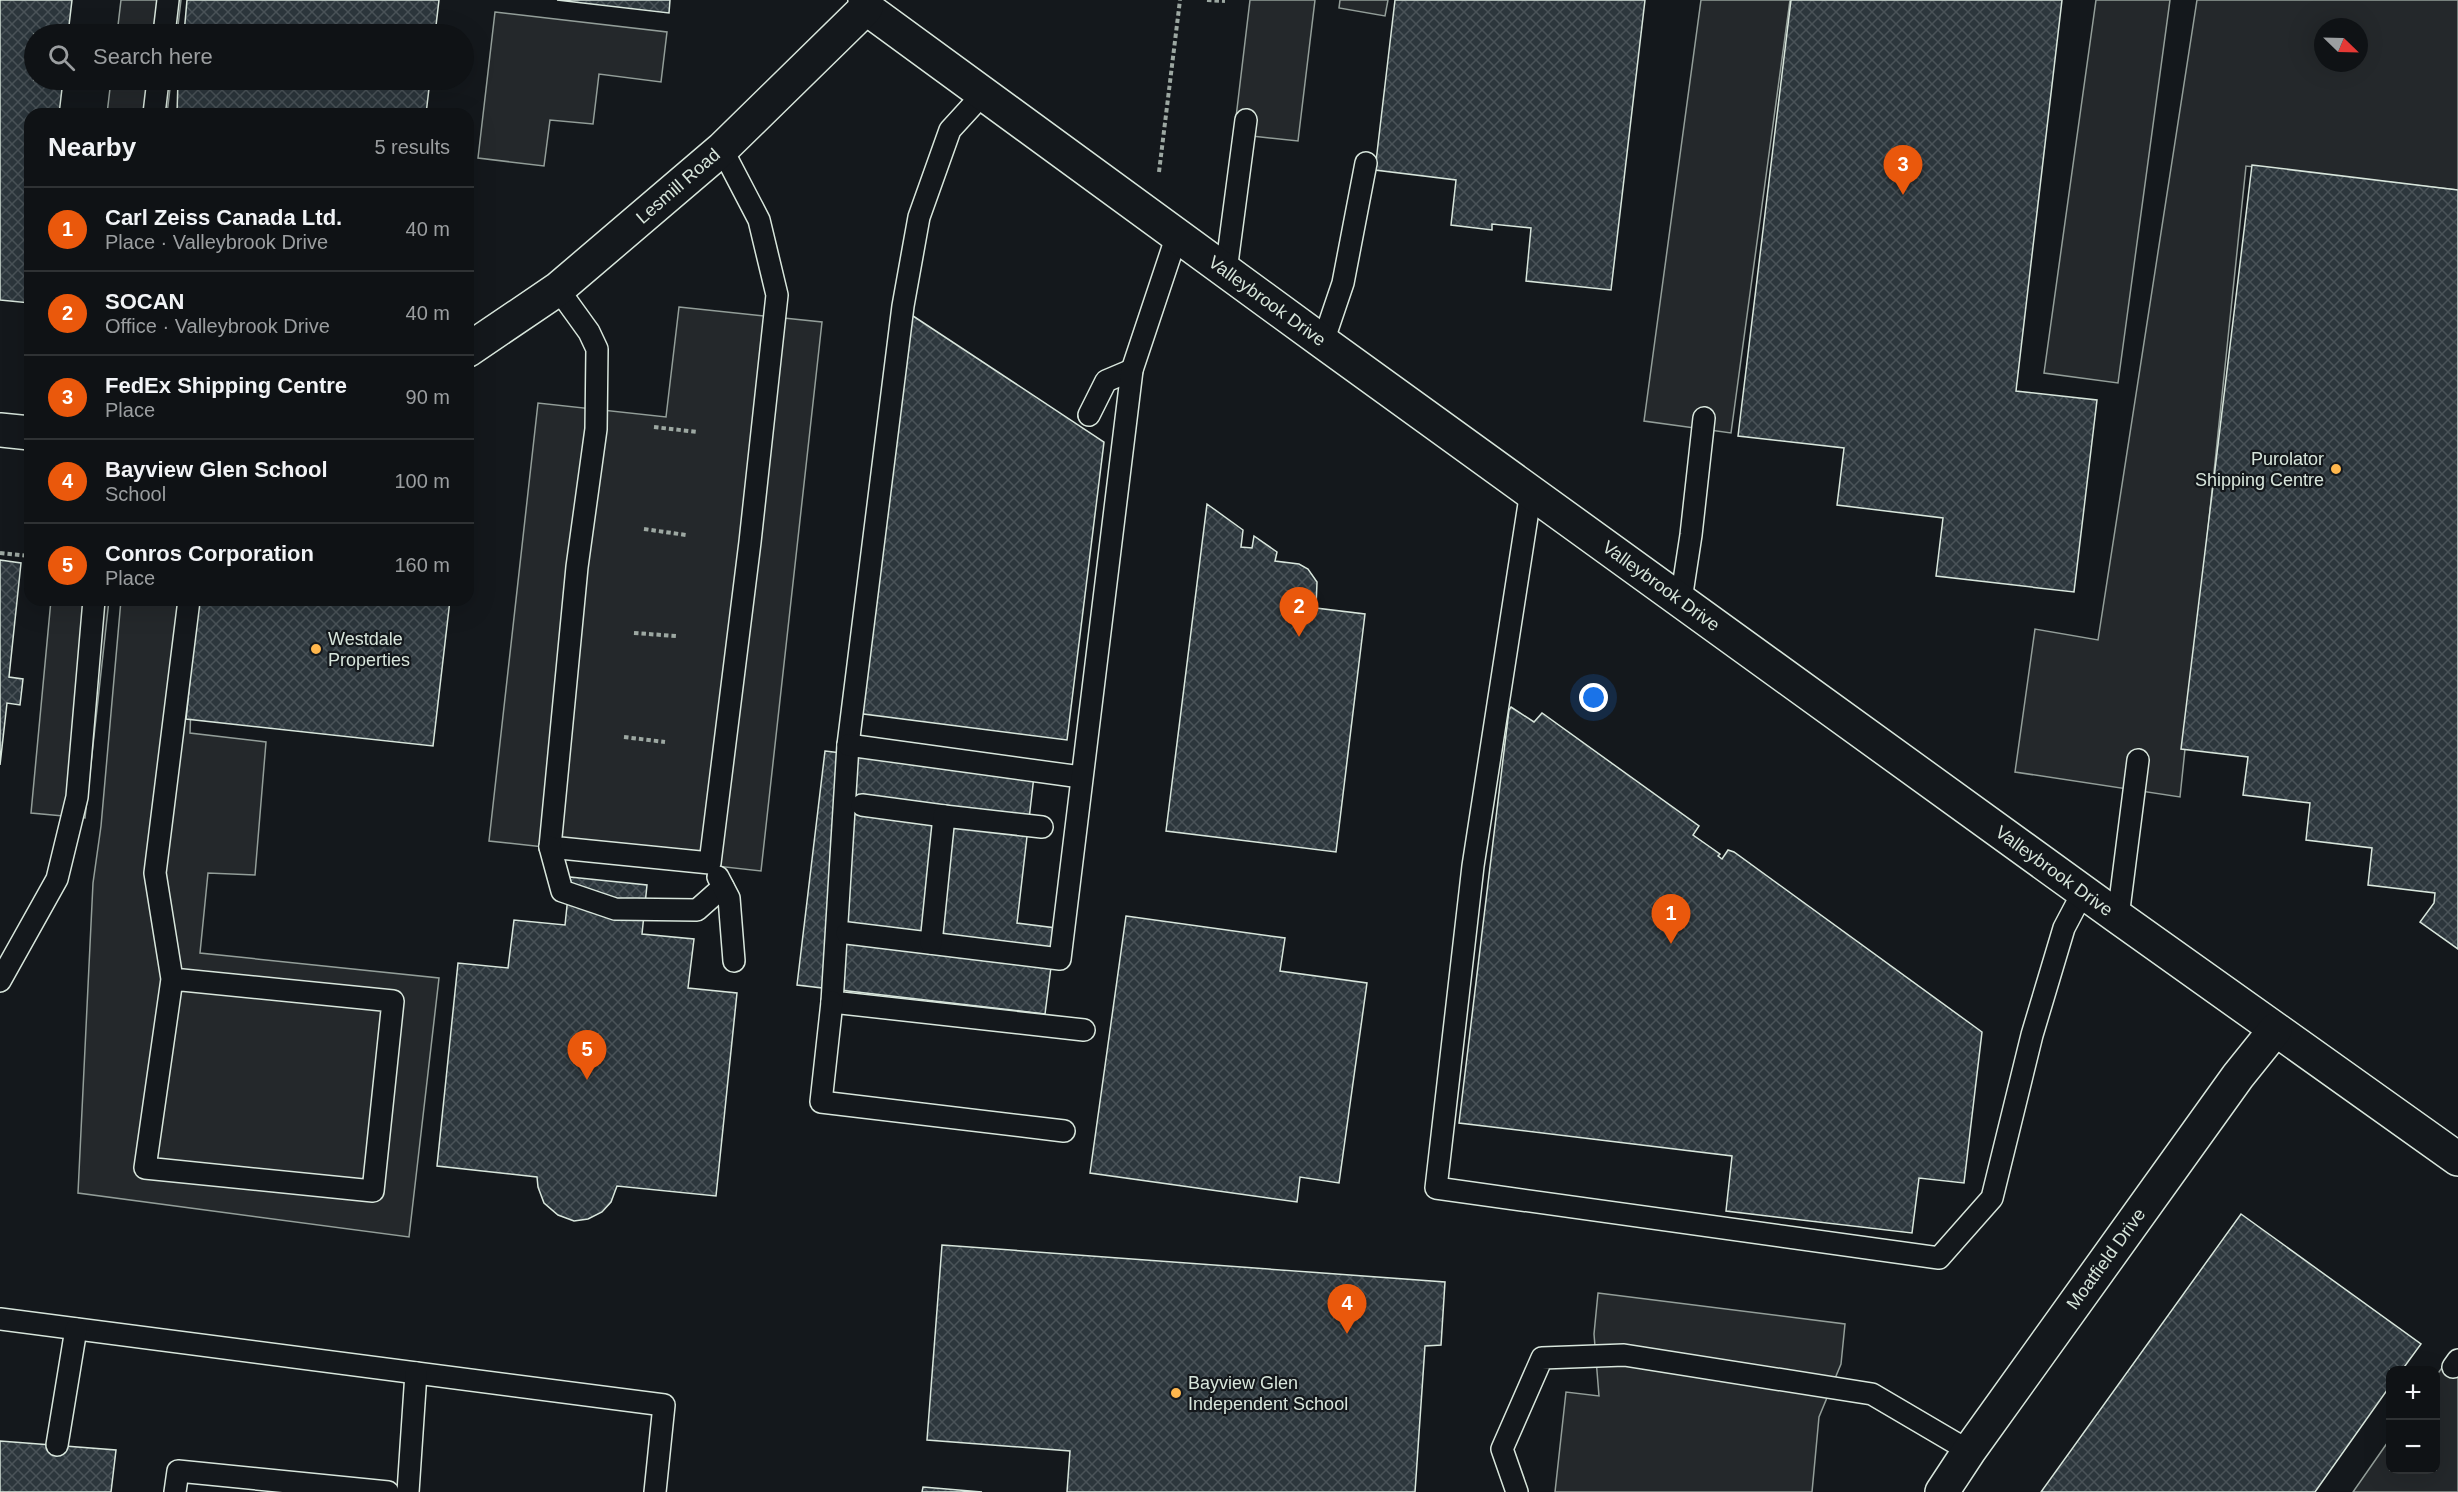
<!DOCTYPE html>
<meta charset="utf-8">
<style>
body{margin:0;font-family:Helvetica,sans-serif;background:#181b1e;color:#f1f3f6}
.controls{position:absolute;right:18px;bottom:18px;display:grid;overflow:hidden;border-radius:12px;box-shadow:0 6px 24px #0002}
.controls button{width:54px;height:54px;display:grid;place-items:center;padding:0;border:0;border-bottom:2px solid #2f3234;background:#0f1215;color:#f1f3f6;font:30px sans-serif}
.compass{position:absolute;left:2314px;top:18px;width:54px;height:54px;border-radius:50%;background:#0f1215;box-shadow:0 6px 24px #0002;rotate:113deg}
.you{position:absolute;left:1594px;top:698px;width:21px;height:21px;margin:-15px;border:4px solid #fff;border-radius:50%;background:#1a73e8;box-shadow:0 0 0 9px #1a73e833}
.badge{display:grid;place-items:center;width:39px;height:39px;border-radius:50%;background:#ea580c;color:#fff;font-size:20px;font-weight:700}
.pin{position:absolute;translate:-50% -50px;filter:drop-shadow(0 2px 3px #0008)}
.pin::after{content:'';position:absolute;top:32px;width:21px;height:18px;background:inherit;clip-path:polygon(0 0,100% 0,50% 100%)}
.list{margin:0;padding:0;list-style:none}
h2{display:flex;justify-content:space-between;align-items:center;height:78px;margin:0;padding:0 24px;font-size:26px}
h2 small{font-size:20px;font-weight:400;color:#9b9ea0}
.list li{display:grid;grid-template-columns:39px 1fr auto;gap:18px;align-items:center;box-sizing:border-box;height:84px;padding:0 24px;border-top:2px solid #2f3234}
.list b{display:block;font-size:22px;white-space:nowrap}
.list p{margin:0;font-size:20px;white-space:nowrap;color:#9b9ea0}
.list em{font-size:20px;font-style:normal;color:#9b9ea0}
.icon{flex:none;width:33px;height:33px;fill:none;stroke:currentColor;stroke-width:2;stroke-linecap:round;stroke-linejoin:round}
.map{position:relative;flex:none;width:2458px;height:1492px;overflow:hidden}
.search{position:absolute;background:#0f1215;box-shadow:0 6px 24px #0002;left:24px;top:24px;width:450px;height:66px;display:flex;align-items:center;gap:15px;box-sizing:border-box;padding:0 21px;border-radius:33px;color:#9b9ea0;font-size:22px}
.panel{position:absolute;background:#0f1215;box-shadow:0 6px 24px #0002;left:24px;top:108px;width:450px;height:498px;border-radius:18px}
.map>svg:first-child{display:block}
.parking{fill:#24282b;stroke:#939e99;stroke-width:1.5;fill-rule:evenodd}
.building{fill:url(#building-cross-hatch);stroke:#d8e6dc;stroke-width:1.5}
.lines{fill:none;stroke-linecap:round;stroke-linejoin:round}
.lane-casing{stroke:#d8e6dc;stroke-width:24}
.street-casing{stroke:#d8e6dc;stroke-width:36}
.secondary-casing{stroke:#d8e6dc;stroke-width:36}
.path{stroke:#9da8a2;stroke-width:4;stroke-dasharray:4.5 3;stroke-linecap:butt}
.lane{stroke:#14181c;stroke-width:21}
.street{stroke:#14181c;stroke-width:33}
.secondary{stroke:#14181c;stroke-width:33}
.poi-dot{fill:#ffb74d;stroke:#14181c;stroke-width:2}
.labels{text-anchor:middle;stroke-width:4.5;stroke-linejoin:round;paint-order:stroke}
.street-label{font-size:18px;fill:#d8e6dc;stroke:#14181c}
.poi-label{font-size:18px;fill:#d8e6dc;stroke:#14181c;text-anchor:start}
</style>
<div class="map">
<svg width="2458" height="1492" viewBox="0 0 2458 1492">
<defs>
<pattern id="building-cross-hatch" width="8" height="8" patternUnits="userSpaceOnUse" patternTransform="scale(1.5)"><rect width="8" height="8" fill="#2c363c"/><path d="M0 0l8 8M0 8l8-8" fill="none" stroke="#4a5358"/></pattern>
</defs>
<rect width="100%" height="100%" fill="#14181c"/>
<g class="parking">
<path d="M121,0H181L177,34H117Z"/>
<path d="M1250,0H1315L1298,141L1234,134Z"/>
<path d="M1340,0H1388L1385,16L1339,8Z"/>
<path d="M1701,0H1790L1731,433L1644,421Z"/>
<path d="M2096,0H2170L2118,383L2044,373Z"/>
<path d="M2197,0H2458V190L2246,166L2180,797L2015,772L2035,629L2098,640ZM2323,27H2359V63H2323Z"/>
<path d="M495,12L667,32L661,82L599,74L593,124L550,120L544,166L478,158Z"/>
<path d="M111,80H171L167,114H107Z"/>
<path d="M679,307L822,322L761,871L489,841L538,403L666,417Z"/>
<path d="M51,600H109L85,818L31,813Z"/>
<path d="M121,600H195L190,733L266,742L255,875L208,873L200,953L439,978L409,1237L78,1193L93,883L101,826Z"/>
<path d="M1598,1293L1845,1324L1841,1364L1819,1417L1812,1492H1555L1566,1392L1599,1396L1594,1334Z"/>
<path d="M2444,1365L2458,1375V1492H2353L2390,1439V1470H2436V1376Z"/>
</g>
<g class="building">
<path d="M0,0H72L68,34H34V80H63L59,114H30V303L0,300Z"/>
<path d="M187,0H439L435,34H184Z"/>
<path d="M557,0H670L669,13Z"/>
<path d="M1395,0H1645L1611,290L1526,281L1531,228L1492,224V230L1451,225L1456,180L1375,170Z"/>
<path d="M1791,0H2062L2016,391L2097,400L2074,592L1936,576L1943,518L1837,505L1844,448L1738,436Z"/>
<path d="M178,80H430L426,114H177Z"/>
<path d="M2252,165L2458,190V949L2420,922L2434,903L2435,893L2368,885L2372,848L2306,840L2310,803L2243,795L2248,757L2181,749Z"/>
<path d="M907,312L1104,442L1067,740L856,713Z"/>
<path d="M1207,504L1243,530L1241,547L1252,548L1254,536L1277,552L1275,561L1299,564L1308,569L1317,582L1316,608L1365,614L1336,852L1166,831Z"/>
<path d="M0,560L21,563L9,677L23,679L20,705L7,703L0,765Z"/>
<path d="M198,600H450L433,746L186,719Z"/>
<path d="M1511,707L1534,722L1542,713L1699,826L1693,835L1720,854L1718,856L1722,859L1728,850L1734,852L1982,1032L1964,1183L1919,1178L1912,1233L1726,1211L1732,1156L1459,1123L1509,710Z"/>
<path d="M825,751L1034,776L1017,923L1056,928L1045,1014L797,985Z"/>
<path d="M570,877L647,885L642,934L694,939L688,988L737,993L716,1196L617,1186L611,1202L602,1212L588,1219L574,1221L558,1215L544,1203L538,1187L537,1177L437,1166L458,963L508,968L514,920L565,925Z"/>
<path d="M1126,916L1285,938L1280,971L1367,983L1339,1183L1300,1177L1297,1202L1090,1173Z"/>
<path d="M2241,1214L2421,1344L2402,1370H2390V1386L2315,1492H2041Z"/>
<path d="M942,1245L1445,1282L1441,1345L1425,1346L1415,1492H1067L1070,1451L927,1440Z"/>
<path d="M0,1441L116,1450L111,1492H0Z"/>
<path d="M923,1487L982,1492H922Z"/>
</g>
<g class="lines">
<defs>
<g id="lane">
<path d="M164,34L168,0"/>
<path d="M983,94L950,130L919,217L903,306L848,745L832,1002L1084,1030"/>
<path d="M154,114L158,80"/>
<path d="M1226,271L1246,120"/>
<path d="M558,289L589,332L597,349L596,429L577,567L550,847L710,863L750,542L777,295L759,220L722,149"/>
<path d="M1323,342L1343,283L1366,163"/>
<path d="M1089,415L1106,381L1132,370"/>
<path d="M1531,491L1473,866L1436,1188L1939,1258L1992,1198L2032,1035L2064,928L2083,892"/>
<path d="M1681,600L1691,535L1704,418"/>
<path d="M848,745L1081,777"/>
<path d="M862,805L944,816"/>
<path d="M550,847L562,891L615,909L697,910L723,887"/>
<path d="M718,877L729,898L734,961"/>
<path d="M2118,917L2138,760"/>
<path d="M847,933L1060,959L1132,370L1177,235"/>
<path d="M931,943L944,816L1042,827"/>
<path d="M172,979L393,1001L373,1191L145,1168L172,979L155,873L189,600"/>
<path d="M0,981L57,879L77,797L94,600"/>
<path d="M832,1002L821,1102L1064,1131"/>
<path d="M0,1319L664,1405L655,1492"/>
<path d="M2453,1367L2458,1360"/>
<path d="M57,1445L76,1329"/>
<path d="M175,1492L178,1471L388,1492"/>
<path d="M408,1492L416,1373"/>
<path d="M1517,1492L1502,1449L1542,1358L1624,1355L1872,1394L1969,1451"/>
</g>
<g id="street">
<path d="M866,8L1323,342L2118,917L2458,1159"/>
<path d="M1942,1492L1969,1451L2238,1076L2275,1030"/>
</g>
<g id="secondary">
<path d="M468,350L558,289L722,149L866,8L865,0"/>
<path d="M0,430L30,433"/>
</g>
</defs>
<use href="#lane" class="lane-casing"/>
<use href="#street" class="street-casing"/>
<use href="#secondary" class="secondary-casing"/>
<g class="path">
<path d="M1207,0L1225,1"/>
<path d="M1159,172L1180,0"/>
<path d="M654,427L697,432"/>
<path d="M644,529L686,535"/>
<path d="M0,553L30,556"/>
<path d="M634,633L676,636"/>
<path d="M624,737L665,742"/>
</g>
<use href="#lane" class="lane"/>
<use href="#street" class="street"/>
<use href="#secondary" class="secondary"/>
</g>
<g class="poi-dot">
<circle cx="2336" cy="469" r="6"/>
<circle cx="316" cy="649" r="6"/>
<circle cx="1176" cy="1393" r="6"/>
</g>
<g class="labels">
<g class="street-label">
<text transform="translate(678 186) rotate(-41)" y="6">Lesmill Road</text>
<text transform="translate(1267 301) rotate(36)" y="6">Valleybrook Drive</text>
<text transform="translate(1661 586) rotate(36)" y="6">Valleybrook Drive</text>
<text transform="translate(2054 871) rotate(36)" y="6">Valleybrook Drive</text>
<text transform="translate(2106 1259) rotate(-54)" y="6">Moatfield Drive</text>
</g>
<g class="poi-label">
<text x="2324" y="465" text-anchor="end">Purolator<tspan x="2324" dy="21">Shipping Centre</tspan></text>
<text x="328" y="645">Westdale<tspan x="328" dy="21">Properties</tspan></text>
<text x="1188" y="1389">Bayview Glen<tspan x="1188" dy="21">Independent School</tspan></text>
</g>
</g>
</svg>
<div class="controls">
<button>+</button>
<button>−</button>
</div>
<svg class="compass" viewBox="-18 -18 36 36"><path d="M0-13l5 13h-10z" fill="#e53935"/><path d="M0 13l5-13h-10z" fill="#9b9ea0"/></svg>
<div class="you"></div>
<div class="pin badge" style="left:1671px;top:944px">1</div>
<div class="pin badge" style="left:1299px;top:637px">2</div>
<div class="pin badge" style="left:1903px;top:195px">3</div>
<div class="pin badge" style="left:1347px;top:1334px">4</div>
<div class="pin badge" style="left:587px;top:1080px">5</div>
<div class="search"><svg class="icon" aria-label="search" viewBox="0 0 24 24"><circle cx="10" cy="10" r="6"/><path d="M15 15l6 6"/></svg>Search here</div>
<section class="panel">
<h2>Nearby<small>5 results</small></h2>
<ul class="list">
<li><span class="badge">1</span><div><b>Carl Zeiss Canada Ltd.</b><p>Place · Valleybrook Drive</p></div><em>40 m</em></li>
<li><span class="badge">2</span><div><b>SOCAN</b><p>Office · Valleybrook Drive</p></div><em>40 m</em></li>
<li><span class="badge">3</span><div><b>FedEx Shipping Centre</b><p>Place</p></div><em>90 m</em></li>
<li><span class="badge">4</span><div><b>Bayview Glen School</b><p>School</p></div><em>100 m</em></li>
<li><span class="badge">5</span><div><b>Conros Corporation</b><p>Place</p></div><em>160 m</em></li>
</ul>
</section>
</div>
